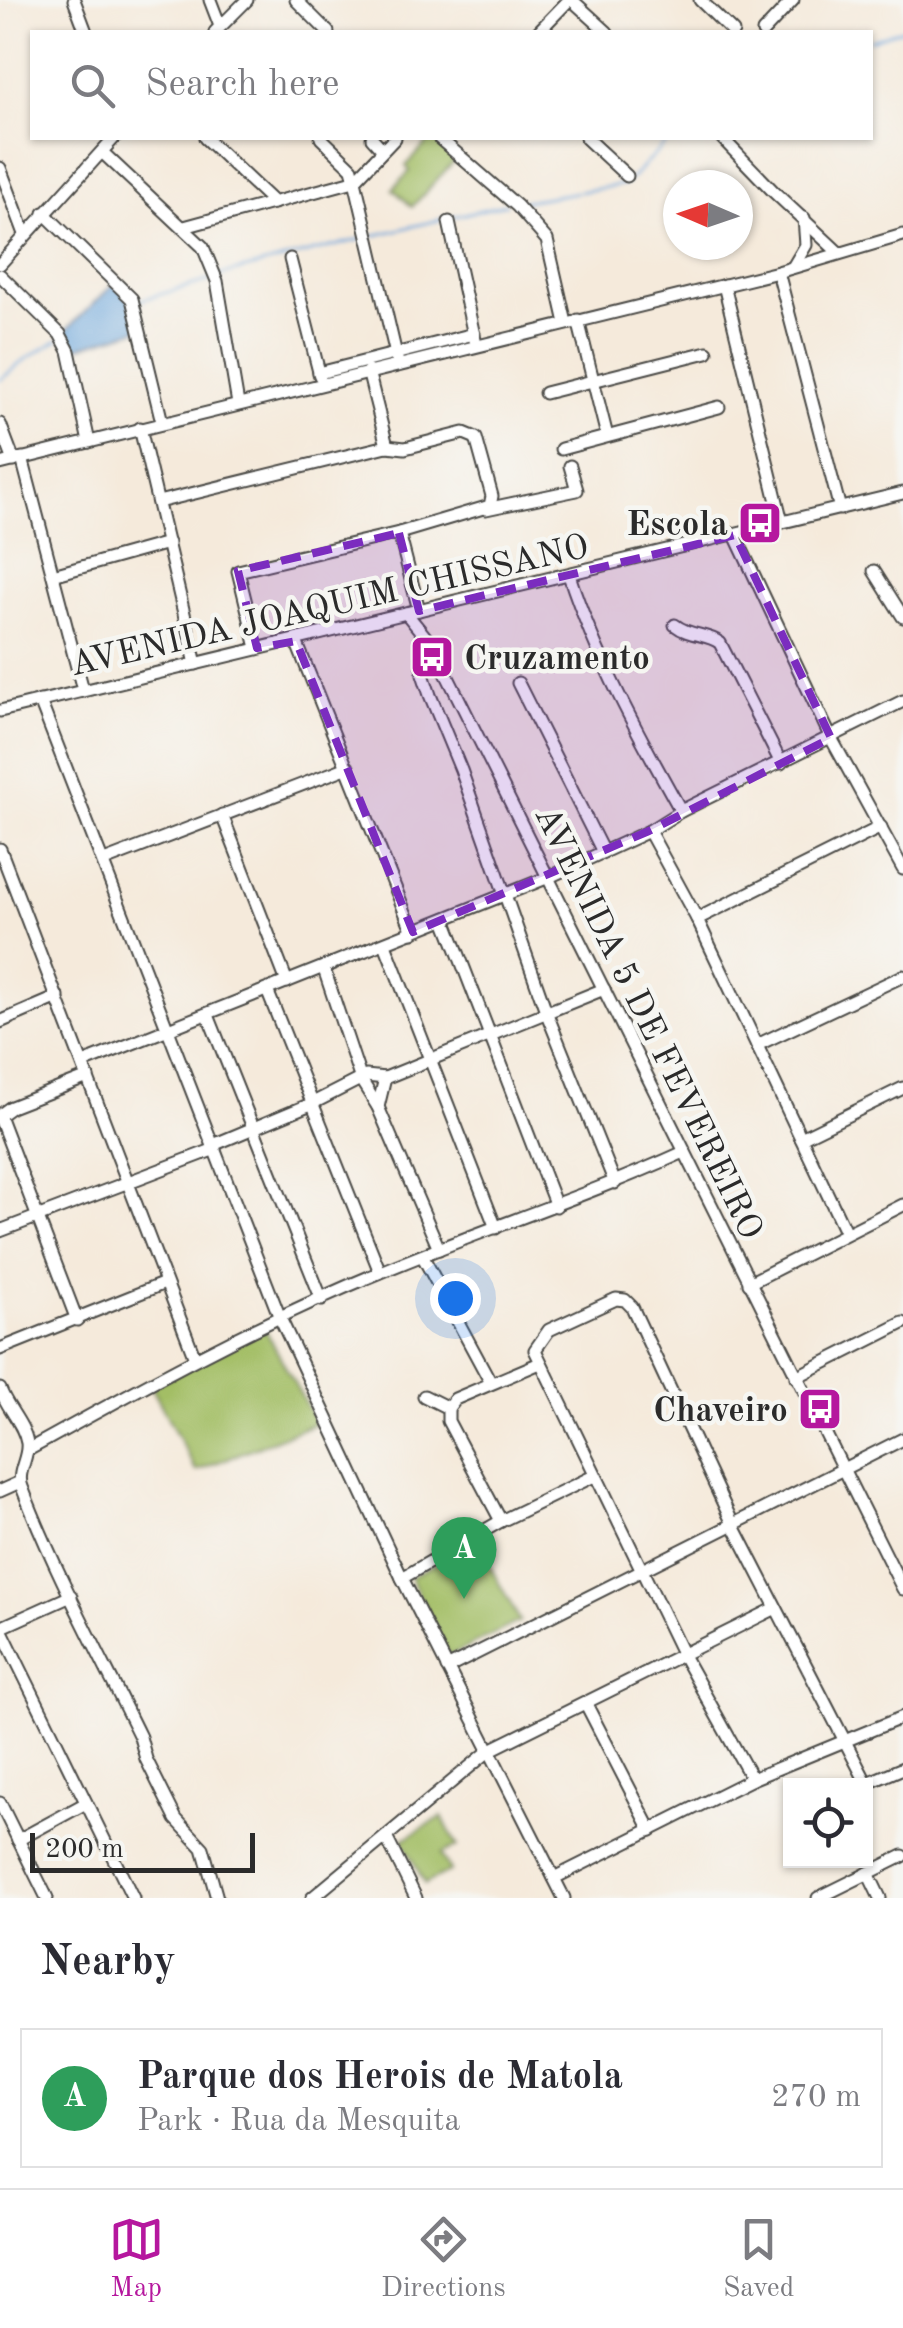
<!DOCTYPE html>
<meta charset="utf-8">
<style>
body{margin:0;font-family:"Old Standard TT",serif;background:#f7f7f7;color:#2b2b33}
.controls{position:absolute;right:30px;bottom:30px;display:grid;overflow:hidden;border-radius:0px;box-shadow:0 2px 8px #0004}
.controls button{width:90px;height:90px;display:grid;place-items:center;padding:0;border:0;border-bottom:2px solid #e1e1e2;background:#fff;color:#2b2b33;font:50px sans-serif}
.compass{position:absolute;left:663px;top:170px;width:90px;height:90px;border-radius:50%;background:#fff;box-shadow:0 2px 8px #0004;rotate:272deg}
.scale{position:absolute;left:30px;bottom:25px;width:225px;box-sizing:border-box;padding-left:10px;border:5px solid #2b2b2b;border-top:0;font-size:28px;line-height:35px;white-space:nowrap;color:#2b2b2b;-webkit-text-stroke:8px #f6f6f2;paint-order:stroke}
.you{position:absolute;left:455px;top:1298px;width:35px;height:35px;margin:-25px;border:8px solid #fff;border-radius:50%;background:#1a73e8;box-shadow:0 0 0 15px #1a73e833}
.badge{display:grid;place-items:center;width:65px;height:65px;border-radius:50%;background:#b5179e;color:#fff;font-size:32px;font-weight:700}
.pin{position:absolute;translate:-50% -82px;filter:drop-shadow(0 2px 5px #0008)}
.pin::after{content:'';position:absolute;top:52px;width:35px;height:30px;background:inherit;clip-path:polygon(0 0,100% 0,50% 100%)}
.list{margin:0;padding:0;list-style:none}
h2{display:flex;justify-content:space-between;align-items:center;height:130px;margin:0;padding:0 40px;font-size:42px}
h2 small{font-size:32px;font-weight:400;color:#7c7c81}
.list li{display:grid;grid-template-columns:65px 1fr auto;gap:30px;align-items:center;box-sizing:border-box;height:140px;margin:0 20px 20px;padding:0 20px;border:2px solid #e1e1e2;border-radius:0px}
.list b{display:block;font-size:38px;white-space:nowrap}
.list p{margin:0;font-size:32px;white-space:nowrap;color:#7c7c81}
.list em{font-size:32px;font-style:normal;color:#7c7c81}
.icon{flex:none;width:55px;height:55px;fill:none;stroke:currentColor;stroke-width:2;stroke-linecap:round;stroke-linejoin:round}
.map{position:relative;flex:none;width:903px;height:1898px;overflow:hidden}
.search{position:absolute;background:#fff;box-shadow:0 2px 8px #0004;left:30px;right:30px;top:30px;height:110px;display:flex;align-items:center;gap:25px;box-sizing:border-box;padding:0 35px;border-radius:0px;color:#7c7c81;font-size:38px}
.sheet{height:290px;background:#fff}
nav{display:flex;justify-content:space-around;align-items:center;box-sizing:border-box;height:140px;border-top:2px solid #e1e1e2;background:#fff;font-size:28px;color:#7c7c81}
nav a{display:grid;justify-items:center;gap:5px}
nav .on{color:#b5179e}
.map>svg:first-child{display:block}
.green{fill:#a3be65;stroke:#677448;stroke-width:2.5}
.water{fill:#6ca5db;stroke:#4c6883;stroke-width:2.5}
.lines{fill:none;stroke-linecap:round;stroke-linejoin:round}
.stream{stroke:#6ca5db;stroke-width:2.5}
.minor-casing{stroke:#494845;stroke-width:15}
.minor{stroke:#fff;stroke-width:11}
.marked{fill:#7b2cbf;fill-opacity:0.2;stroke:#7b2cbf;stroke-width:8;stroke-dasharray:20 12;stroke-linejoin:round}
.labels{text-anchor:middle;stroke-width:9;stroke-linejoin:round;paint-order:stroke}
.poi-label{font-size:35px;font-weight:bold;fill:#2b2b2b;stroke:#f6f6f2;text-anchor:end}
.street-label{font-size:35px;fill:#2b2b2b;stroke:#f6f6f2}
</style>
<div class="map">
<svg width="903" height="1898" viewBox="0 0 903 1898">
<rect width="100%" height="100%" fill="#f6f6f2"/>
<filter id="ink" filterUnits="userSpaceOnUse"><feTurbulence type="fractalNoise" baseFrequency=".01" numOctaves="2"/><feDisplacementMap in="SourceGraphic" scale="20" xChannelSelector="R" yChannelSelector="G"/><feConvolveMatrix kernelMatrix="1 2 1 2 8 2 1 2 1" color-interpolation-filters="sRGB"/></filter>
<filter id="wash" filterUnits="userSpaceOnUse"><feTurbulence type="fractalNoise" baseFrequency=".0048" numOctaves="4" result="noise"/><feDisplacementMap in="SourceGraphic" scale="40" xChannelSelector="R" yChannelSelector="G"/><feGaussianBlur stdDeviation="2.25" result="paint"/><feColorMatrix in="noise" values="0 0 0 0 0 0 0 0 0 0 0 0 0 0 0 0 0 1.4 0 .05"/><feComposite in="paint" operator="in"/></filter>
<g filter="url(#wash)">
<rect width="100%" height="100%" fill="#f5eadb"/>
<g class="green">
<path d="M432,138L457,158L412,207L393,189L410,171L406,166Z"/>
<path d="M265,1329L316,1423L196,1471L151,1386Z"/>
<path d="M477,1543L520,1621L449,1656L410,1577Z"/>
<path d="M442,1817L457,1846L441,1854L450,1871L425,1884L402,1840Z"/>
</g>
<path class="water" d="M115,283L131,300L139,329L73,349L64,332Z"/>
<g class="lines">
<g class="stream">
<path d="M870,40L903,29"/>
<path d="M518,202L626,184L671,138"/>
<path d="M372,236L506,204"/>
<path d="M218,276L365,238"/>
<path d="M137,301L211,280"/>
<path d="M0,380L26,359L58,340"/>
</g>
</g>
</g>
<g filter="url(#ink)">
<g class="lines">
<defs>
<g id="minor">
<path d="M74,0L86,32"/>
<path d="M210,0L220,26"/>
<path d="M296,0L328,32"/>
<path d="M572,0L607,32"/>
<path d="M700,0L733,32"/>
<path d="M215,32L247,0"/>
<path d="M538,32L569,0"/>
<path d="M763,32L793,0"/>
<path d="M205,138L274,203"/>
<path d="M321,138L352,168L398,363"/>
<path d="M372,138L382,149"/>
<path d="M439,138L517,206L547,240L566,323"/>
<path d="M586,138L627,176"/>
<path d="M722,138L774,192L839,253"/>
<path d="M102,152L203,247L217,281L238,404"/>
<path d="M0,168L25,234"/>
<path d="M44,213L132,299L162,422"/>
<path d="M449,222L475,340"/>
<path d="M184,227L354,181L395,138"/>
<path d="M290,259L320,376"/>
<path d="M0,264L114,138"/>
<path d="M793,267L806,245L804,218"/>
<path d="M778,272L840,509"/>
<path d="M0,275L60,334L69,351L89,442"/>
<path d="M724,285L782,522"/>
<path d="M578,320L607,436"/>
<path d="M368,371L387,446"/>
<path d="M319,373L474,334"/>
<path d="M545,393L707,352"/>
<path d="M0,424L14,461"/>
<path d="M140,428L196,664"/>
<path d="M561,449L719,407"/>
<path d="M22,458L83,690"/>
<path d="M0,464L778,272L903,235"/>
<path d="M158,502L387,446L405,448L464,433L476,438L492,496L490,506L399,533L238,571L257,648"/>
<path d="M486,509L577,490L570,466"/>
<path d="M399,533L419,610"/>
<path d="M735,535L831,738L903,869"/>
<path d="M874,571L903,617"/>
<path d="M53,575L168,543"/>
<path d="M569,575C597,660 638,734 681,811"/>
<path d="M406,613L432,645L903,1589"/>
<path d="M675,625C690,637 707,633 720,643L781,763"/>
<path d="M296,641L413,932"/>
<path d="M432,645L422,655L423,674L430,695L461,770L547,1014L615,1183"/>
<path d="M518,683L603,852"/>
<path d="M40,701L280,1318L402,1578L564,1898"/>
<path d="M0,711L903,493"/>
<path d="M222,815L287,982"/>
<path d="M649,831L697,919L846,1233"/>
<path d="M0,849L195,1358"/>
<path d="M104,861L348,767"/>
<path d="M445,919L556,1206"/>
<path d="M697,919L881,827"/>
<path d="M385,944L496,1228"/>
<path d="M324,969L361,1080L378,1107L439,1249"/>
<path d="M267,990L380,1272"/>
<path d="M208,1015L322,1300"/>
<path d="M0,1022L58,997"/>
<path d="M757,1045L903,976"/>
<path d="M83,1063L549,877L649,831L681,811L903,701"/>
<path d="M378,1107L385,1078L604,989"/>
<path d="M0,1115L11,1107L88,1077"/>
<path d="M0,1118L77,1320"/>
<path d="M801,1138L903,1088"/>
<path d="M213,1145L311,1104L366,1076L385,1078"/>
<path d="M0,1231L215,1149"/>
<path d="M423,1257L491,1383"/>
<path d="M749,1283L903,1205"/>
<path d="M0,1349L165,1283"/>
<path d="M796,1377L903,1323"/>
<path d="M0,1389C7,1408 24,1424 27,1443C29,1458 16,1472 22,1487C55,1573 100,1655 140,1737L146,1759L176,1819L203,1848L217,1898"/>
<path d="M424,1396L448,1408"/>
<path d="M448,1408V1421L501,1521"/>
<path d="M448,1408L455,1399L540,1363"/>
<path d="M28,1450C143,1386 259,1322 381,1272C481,1230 585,1197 684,1152"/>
<path d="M0,1491L20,1482"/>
<path d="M402,1578L501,1521L594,1476"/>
<path d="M0,1627L133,1898"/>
<path d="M0,1628L71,1596"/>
<path d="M447,1668L903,1439"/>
<path d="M586,1704L651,1830"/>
<path d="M752,1779L684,1657L535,1350L549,1330L616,1299L625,1300L632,1307L733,1524L865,1780L870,1782L903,1768"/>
<path d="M0,1803L47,1898"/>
<path d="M386,1837L416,1898"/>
<path d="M18,1840L86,1803"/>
<path d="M868,1873L880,1898"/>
<path d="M554,1878L752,1779L903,1717"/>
<path d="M312,1898L490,1750L776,1608"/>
<path d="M818,1898L903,1856"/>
</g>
</defs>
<use href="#minor" class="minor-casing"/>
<use href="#minor" class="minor"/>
</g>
</g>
<path class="marked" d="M399,533L419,611L735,535L831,738L649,831L413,932L296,641L257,648L238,571Z"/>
<defs>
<symbol id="bus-square" viewBox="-11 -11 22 22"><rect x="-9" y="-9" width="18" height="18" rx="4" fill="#b5179e" stroke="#f6f6f2"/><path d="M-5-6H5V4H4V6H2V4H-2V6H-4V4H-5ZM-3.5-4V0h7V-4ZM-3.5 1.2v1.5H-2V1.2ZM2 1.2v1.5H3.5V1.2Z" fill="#fff"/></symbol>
</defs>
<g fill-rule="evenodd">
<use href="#bus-square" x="735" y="498" width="50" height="50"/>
<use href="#bus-square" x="407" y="632" width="50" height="50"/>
<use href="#bus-square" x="795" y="1384" width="50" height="50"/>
</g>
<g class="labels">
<g class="poi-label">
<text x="728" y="535">Escola</text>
<text x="464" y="669" text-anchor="start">Cruzamento</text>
<text x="788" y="1421">Chaveiro</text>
</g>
<g class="street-label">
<text transform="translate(329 604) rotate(-13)" y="12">AVENIDA JOAQUIM CHISSANO</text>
<text transform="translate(650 1022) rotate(64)" y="12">AVENIDA 5 DE FEVEREIRO</text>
</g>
</g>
</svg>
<div class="controls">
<button><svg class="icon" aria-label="locate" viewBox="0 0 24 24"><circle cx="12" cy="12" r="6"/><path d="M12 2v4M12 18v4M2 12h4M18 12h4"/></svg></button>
</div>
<svg class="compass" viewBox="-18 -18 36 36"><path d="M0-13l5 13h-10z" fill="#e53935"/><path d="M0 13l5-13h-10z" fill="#7c7c81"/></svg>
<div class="scale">200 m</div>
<div class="you"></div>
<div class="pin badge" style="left:464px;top:1599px;background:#2e9e5b">A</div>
<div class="search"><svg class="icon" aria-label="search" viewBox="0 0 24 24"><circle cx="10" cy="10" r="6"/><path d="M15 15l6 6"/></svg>Search here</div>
</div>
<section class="sheet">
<h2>Nearby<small></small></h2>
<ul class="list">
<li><span class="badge" style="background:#2e9e5b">A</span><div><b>Parque dos Herois de Matola</b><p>Park · Rua da Mesquita</p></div><em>270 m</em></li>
</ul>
</section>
<nav>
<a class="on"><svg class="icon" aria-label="map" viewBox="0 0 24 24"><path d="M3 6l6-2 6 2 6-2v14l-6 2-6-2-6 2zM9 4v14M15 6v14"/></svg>Map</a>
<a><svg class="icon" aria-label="directions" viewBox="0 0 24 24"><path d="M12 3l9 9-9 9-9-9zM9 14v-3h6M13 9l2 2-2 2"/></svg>Directions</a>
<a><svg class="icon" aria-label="saved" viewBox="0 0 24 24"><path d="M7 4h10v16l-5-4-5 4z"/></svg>Saved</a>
</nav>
